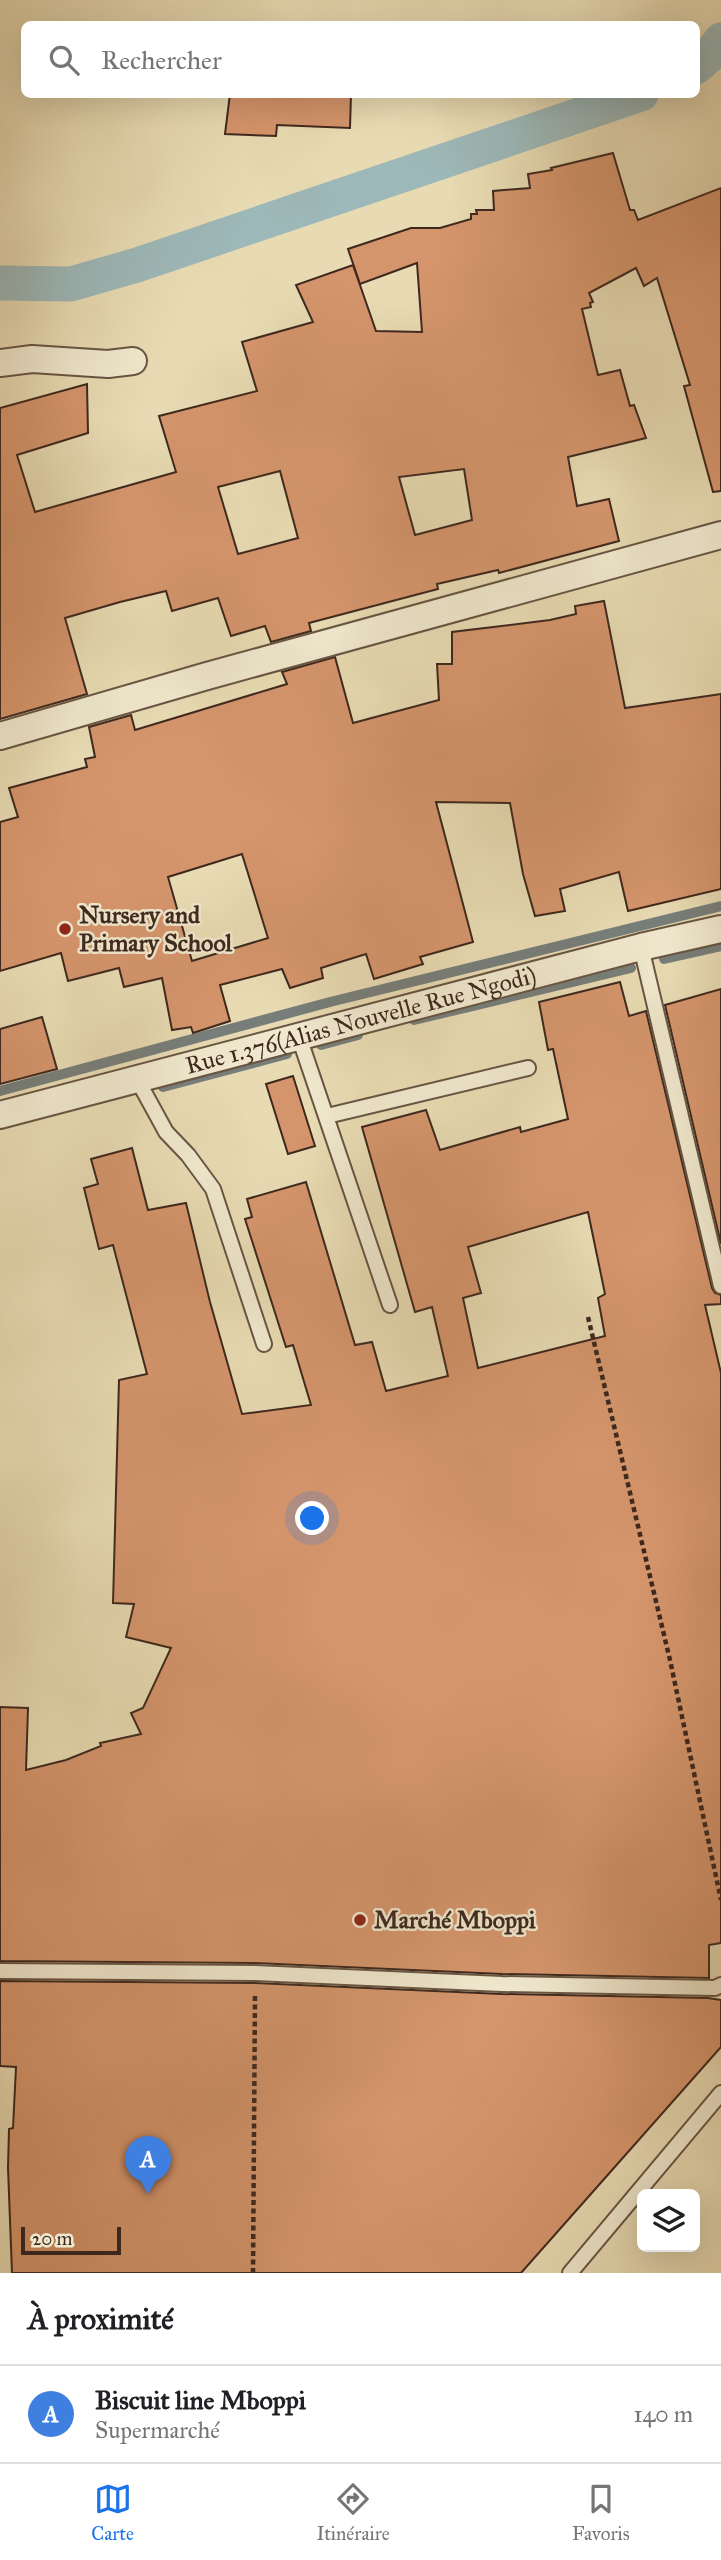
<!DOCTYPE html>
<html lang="fr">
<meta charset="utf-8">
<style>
body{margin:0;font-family:"IM FELL Great Primer",serif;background:#f2f2f2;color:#202124}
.controls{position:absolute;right:21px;bottom:21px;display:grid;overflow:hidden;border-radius:10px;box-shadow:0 7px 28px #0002}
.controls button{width:63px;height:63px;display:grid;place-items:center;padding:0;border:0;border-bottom:2px solid #e0e0e0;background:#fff;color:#202124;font:35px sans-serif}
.scale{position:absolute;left:21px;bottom:18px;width:100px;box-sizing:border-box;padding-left:7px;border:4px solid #3e281e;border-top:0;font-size:19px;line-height:24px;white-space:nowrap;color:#3e281e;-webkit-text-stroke:5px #f0e8ce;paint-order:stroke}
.you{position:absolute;left:313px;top:1519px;width:24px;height:24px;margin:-18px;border:5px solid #fff;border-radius:50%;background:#1a73e8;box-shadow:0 0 0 10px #1a73e833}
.badge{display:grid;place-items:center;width:46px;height:46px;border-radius:50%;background:#1a73e8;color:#fff;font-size:23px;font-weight:700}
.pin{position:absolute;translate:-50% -58px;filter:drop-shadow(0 2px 4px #0008)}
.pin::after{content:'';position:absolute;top:37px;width:24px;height:21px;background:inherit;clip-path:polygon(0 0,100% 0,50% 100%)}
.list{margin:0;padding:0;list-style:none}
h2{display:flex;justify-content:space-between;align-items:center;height:91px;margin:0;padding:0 28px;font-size:30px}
h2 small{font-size:23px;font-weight:400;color:#757577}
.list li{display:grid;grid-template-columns:46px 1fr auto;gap:21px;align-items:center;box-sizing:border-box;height:98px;padding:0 28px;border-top:2px solid #e0e0e0}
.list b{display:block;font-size:26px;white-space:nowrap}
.list p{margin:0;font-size:23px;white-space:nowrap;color:#757577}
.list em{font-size:23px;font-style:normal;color:#757577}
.icon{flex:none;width:38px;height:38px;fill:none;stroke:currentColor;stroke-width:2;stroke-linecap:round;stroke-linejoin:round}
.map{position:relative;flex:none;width:721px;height:2273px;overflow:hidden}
.search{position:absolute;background:#fff;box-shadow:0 7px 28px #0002;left:21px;right:21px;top:21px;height:77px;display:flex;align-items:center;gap:18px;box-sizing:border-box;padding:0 24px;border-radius:10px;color:#757577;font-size:26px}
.sheet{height:189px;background:#fff}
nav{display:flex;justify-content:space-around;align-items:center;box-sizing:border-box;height:98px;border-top:2px solid #e0e0e0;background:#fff;font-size:19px;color:#757577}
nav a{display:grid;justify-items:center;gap:4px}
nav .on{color:#1a73e8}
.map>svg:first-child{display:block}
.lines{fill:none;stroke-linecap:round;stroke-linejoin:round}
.stream{stroke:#777e7a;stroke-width:10}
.canal{stroke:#9db8b8;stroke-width:35}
.building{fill:#d5956c;stroke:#3e281e;stroke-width:2;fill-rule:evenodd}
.lane-casing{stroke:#685543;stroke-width:18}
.street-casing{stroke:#685543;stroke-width:30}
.path{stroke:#3e281e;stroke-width:4.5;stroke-dasharray:5 3.5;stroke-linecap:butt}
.lane{stroke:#f0e8ce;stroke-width:14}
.street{stroke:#f0e8ce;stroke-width:26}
.poi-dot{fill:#8f2418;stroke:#f0e8ce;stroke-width:2.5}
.labels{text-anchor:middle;stroke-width:5;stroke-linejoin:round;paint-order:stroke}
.poi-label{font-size:24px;font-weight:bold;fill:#3e281e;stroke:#f0e8ce;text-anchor:start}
.street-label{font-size:24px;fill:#3e281e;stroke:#f0e8ce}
</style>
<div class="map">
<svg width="721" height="2273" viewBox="0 0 721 2273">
<rect width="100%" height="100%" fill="#e8dbb3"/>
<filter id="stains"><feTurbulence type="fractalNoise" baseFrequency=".00286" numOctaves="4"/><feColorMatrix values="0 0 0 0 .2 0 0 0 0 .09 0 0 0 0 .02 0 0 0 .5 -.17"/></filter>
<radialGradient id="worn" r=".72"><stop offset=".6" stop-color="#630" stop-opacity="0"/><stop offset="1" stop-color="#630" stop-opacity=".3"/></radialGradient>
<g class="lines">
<g class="stream">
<path d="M664,959L721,946"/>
<path d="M414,1020L631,968"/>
<path d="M321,1045L358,1035"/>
<path d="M163,1087L287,1054"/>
<path d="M0,1091L330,1002L721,906"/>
</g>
<g class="canal">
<path d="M696,67L709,56L721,40"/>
<path d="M0,283L71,284L137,265L641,94"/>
</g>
</g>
<g class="building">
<path d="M230,94H351L350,128L277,125L276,136L225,134Z"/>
<path d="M613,153L630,210H634L638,220L721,188V491L713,492L684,386L690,385L657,278L644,286L636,268L589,293L593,302L590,303L591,307L582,309L598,375L620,370L630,406L634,405L646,438L568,457L577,506L609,499L619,541L499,573L498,570L437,584L438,589L309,623L311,631L271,642L265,626L231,636L218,598L172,611L166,591L120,602L65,618L87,694L0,719V408L87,384L88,433L17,455L35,512L176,472L159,416L257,391L242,342L313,322L296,285L353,265L376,331L422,332L417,263L360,284L348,249L411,228H440L471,219V214H477L476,210H494L493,191L530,188L528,174L552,170L551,168ZM464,469L472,520L415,535L399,477ZM280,471L298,538L238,554L218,487Z"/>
<path d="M604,601L625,708L721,694V889L628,911L619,872L560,889L565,911L535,916L523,874L510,803L436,802L473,942L420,957L423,964L374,979L366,954L321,968L323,978L290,988L282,969L220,985L230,1021L193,1033L191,1027L172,1030L162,978L124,987L119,968L68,981L61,953L0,971V822L18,817L9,788L87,767L85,759L95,757L89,727L131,715L135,730L287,684L282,672L335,657L353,723L439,700L437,664H452V632L550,620L576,614L575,606ZM242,854L268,938L192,961L168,877Z"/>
<path d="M620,982L629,1016L646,1011L712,1288L715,1293L721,1295V1304L705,1305L721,1373V1943L709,1945V1978L502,1974L255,1963L0,1961V1707L28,1708L26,1770L66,1760L101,1746L100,1743L141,1734L131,1713L143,1708L171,1648L126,1637L134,1604L113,1603L119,1380L147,1374L113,1245L99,1249L84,1188L98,1184L91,1159L132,1148L148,1210L186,1203L210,1302L242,1414L311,1405L293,1345L286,1347L245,1219L252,1217L247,1199L306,1182L355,1345L372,1342L386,1391L448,1376L432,1307L415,1312L362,1127L426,1110L440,1150L520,1127L521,1132L568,1119L553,1049L548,1050L539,1002ZM588,1212L605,1294L598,1298L605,1336L478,1368L463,1298L481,1293L468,1247Z"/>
<path d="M721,989V1244L665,1005Z"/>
<path d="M42,1017L57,1069L0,1084V1029Z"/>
<path d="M293,1076L315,1146L288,1154L266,1084Z"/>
<path d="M0,1981L255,1983L502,1994L708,1998L721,2000V2047L521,2273H12L8,2168L9,2129L13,2128L16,2067L0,2066Z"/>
</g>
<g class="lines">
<defs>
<g id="lane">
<path d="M641,947L721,1286"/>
<path d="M299,1037L390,1305"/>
<path d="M137,1079L166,1132L188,1155L213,1189L264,1344"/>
<path d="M327,1116L528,1068"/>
<path d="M0,1971L255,1973L502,1984L715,1988L721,1985"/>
<path d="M570,2273L721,2093"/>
</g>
<g id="street">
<path d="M0,363L32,359L108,364L133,361"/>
<path d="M0,736L207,676L721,535"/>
<path id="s1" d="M0,1115L641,947L721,929"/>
</g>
</defs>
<use href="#lane" class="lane-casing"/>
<use href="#street" class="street-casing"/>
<g class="path">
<path d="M588,1317L670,1660L721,1900"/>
<path d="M253,2273L255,1995"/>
</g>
<use href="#lane" class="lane"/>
<use href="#street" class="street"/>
</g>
<g class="poi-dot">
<circle cx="65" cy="929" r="7"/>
<circle cx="360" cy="1920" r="7"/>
</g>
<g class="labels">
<g class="poi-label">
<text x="79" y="923">Nursery and<tspan x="79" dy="28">Primary School</tspan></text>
<text x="374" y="1928">Marché Mboppi</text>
</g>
<g class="street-label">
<text dy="8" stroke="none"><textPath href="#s1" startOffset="373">Rue 1.376(Alias Nouvelle Rue Ngodi)</textPath></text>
</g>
</g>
<rect width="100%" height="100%" filter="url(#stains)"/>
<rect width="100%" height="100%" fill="url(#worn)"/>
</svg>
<div class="controls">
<button><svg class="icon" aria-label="layers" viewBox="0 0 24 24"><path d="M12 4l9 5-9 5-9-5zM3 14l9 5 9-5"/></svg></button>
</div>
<div class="scale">20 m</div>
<div class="you"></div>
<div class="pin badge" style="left:148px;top:2194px;background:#3f7fe0">A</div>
<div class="search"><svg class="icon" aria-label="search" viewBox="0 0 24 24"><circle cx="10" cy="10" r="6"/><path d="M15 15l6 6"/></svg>Rechercher</div>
</div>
<section class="sheet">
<h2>À proximité<small></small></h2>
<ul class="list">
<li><span class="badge" style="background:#3f7fe0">A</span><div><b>Biscuit line Mboppi</b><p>Supermarché</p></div><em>140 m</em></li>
</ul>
</section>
<nav>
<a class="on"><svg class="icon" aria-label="map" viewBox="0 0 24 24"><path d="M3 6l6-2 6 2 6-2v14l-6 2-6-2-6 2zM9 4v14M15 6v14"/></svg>Carte</a>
<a><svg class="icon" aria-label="directions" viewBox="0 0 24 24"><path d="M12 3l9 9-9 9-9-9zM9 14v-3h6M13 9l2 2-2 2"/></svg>Itinéraire</a>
<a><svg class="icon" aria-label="saved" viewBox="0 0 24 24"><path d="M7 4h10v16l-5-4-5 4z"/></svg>Favoris</a>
</nav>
